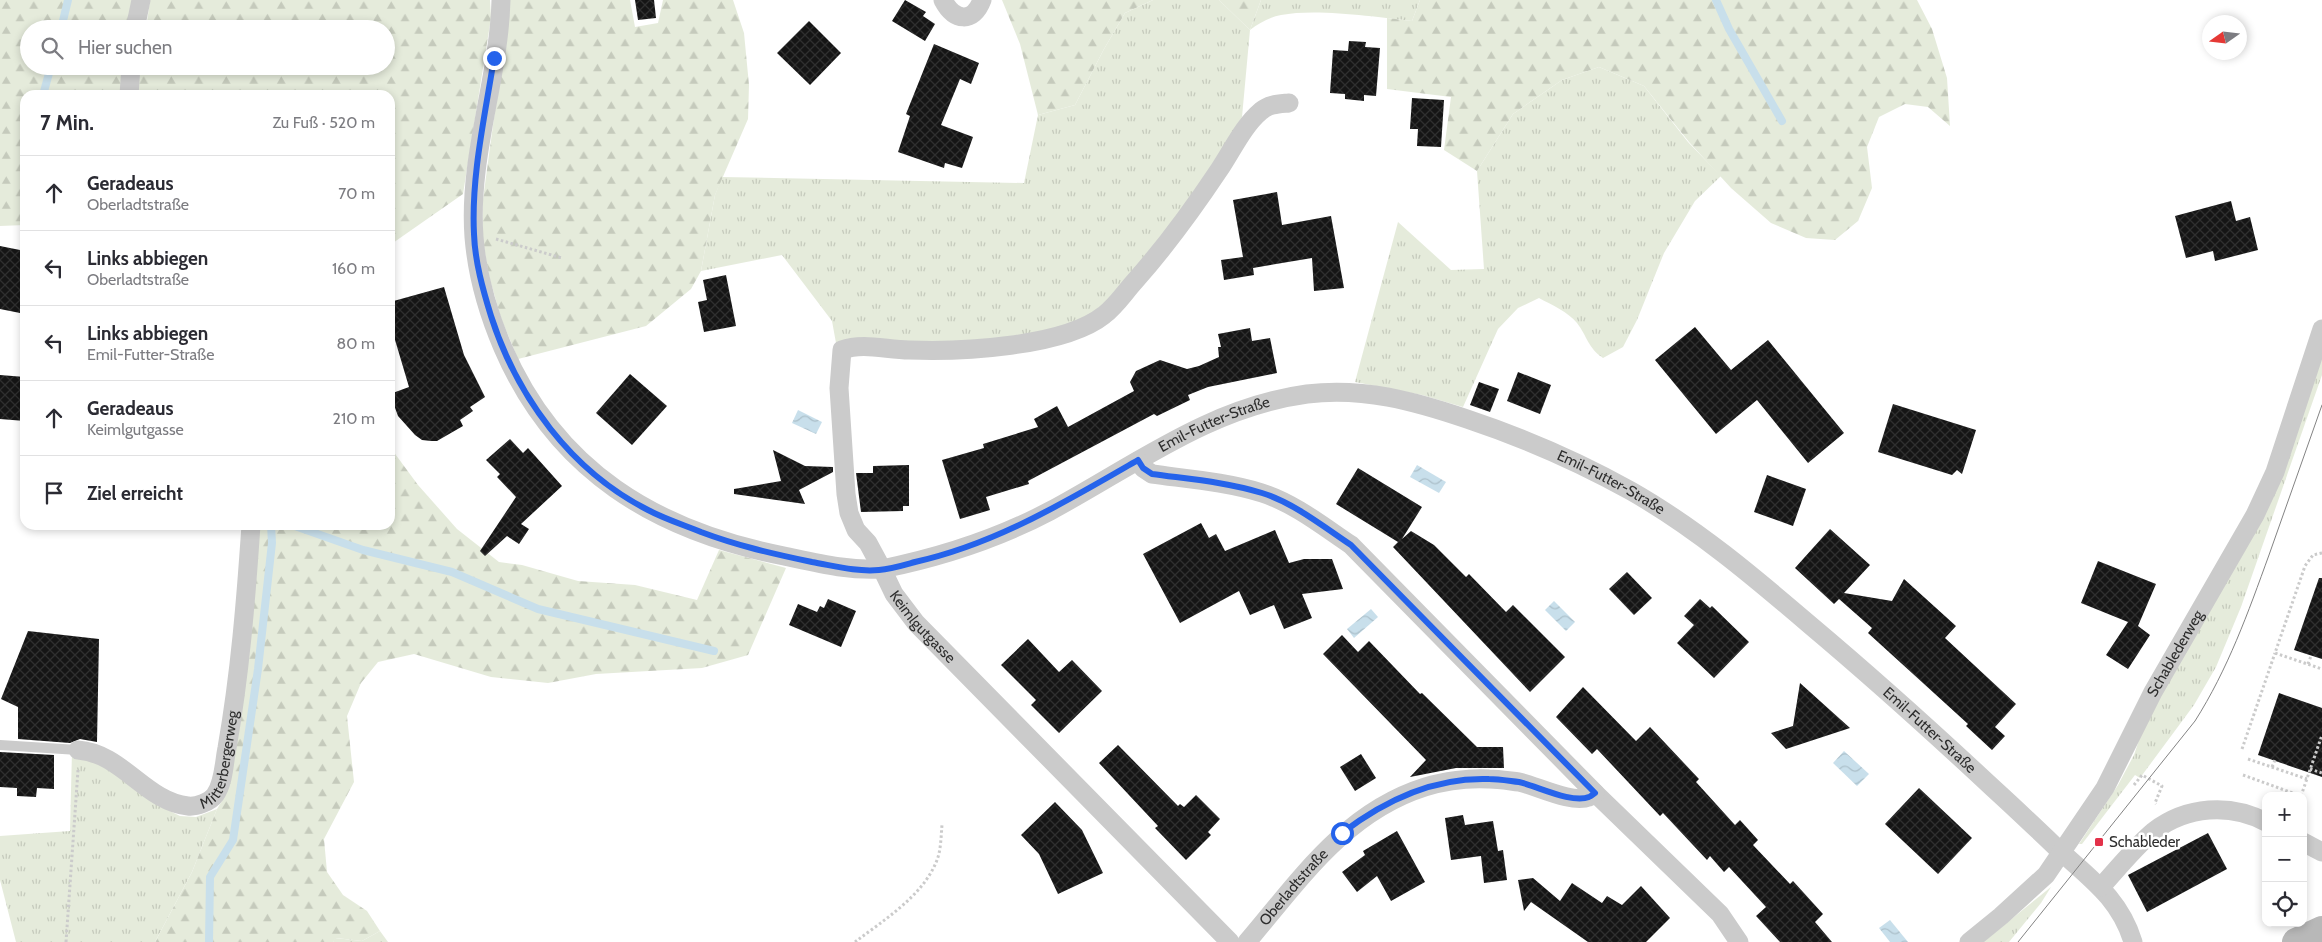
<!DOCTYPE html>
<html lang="de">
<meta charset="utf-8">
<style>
body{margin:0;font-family:Cabin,sans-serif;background:#f7f7f7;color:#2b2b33}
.controls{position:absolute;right:15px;bottom:15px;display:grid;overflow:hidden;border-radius:10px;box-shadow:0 2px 8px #0003}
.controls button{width:45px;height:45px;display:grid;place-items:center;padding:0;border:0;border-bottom:1px solid #e1e1e2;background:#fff;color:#2b2b33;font:25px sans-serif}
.compass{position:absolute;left:2202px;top:15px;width:45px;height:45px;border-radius:50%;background:#fff;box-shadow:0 2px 8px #0003;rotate:256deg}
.stop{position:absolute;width:15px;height:15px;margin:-11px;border:4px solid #2563eb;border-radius:50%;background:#fff}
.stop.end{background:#2563eb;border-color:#fff;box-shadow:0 1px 5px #0008}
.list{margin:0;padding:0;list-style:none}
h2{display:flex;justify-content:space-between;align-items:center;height:65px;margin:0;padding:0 20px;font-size:21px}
h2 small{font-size:16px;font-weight:400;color:#7c7c81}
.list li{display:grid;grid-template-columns:32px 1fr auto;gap:15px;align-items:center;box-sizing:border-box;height:75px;padding:0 20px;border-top:1px solid #e1e1e2}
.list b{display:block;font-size:19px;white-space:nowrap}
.list p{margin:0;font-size:16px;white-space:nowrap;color:#7c7c81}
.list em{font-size:16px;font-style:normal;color:#7c7c81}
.icon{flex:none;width:28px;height:28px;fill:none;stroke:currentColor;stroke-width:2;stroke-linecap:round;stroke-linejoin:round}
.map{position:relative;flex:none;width:2322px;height:942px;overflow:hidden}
.search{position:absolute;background:#fff;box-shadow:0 2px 8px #0003;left:20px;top:20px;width:375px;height:55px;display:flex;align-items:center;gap:12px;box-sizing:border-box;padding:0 18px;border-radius:28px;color:#7c7c81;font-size:19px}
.panel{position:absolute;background:#fff;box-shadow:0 2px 8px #0003;left:20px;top:90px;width:375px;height:440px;border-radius:15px}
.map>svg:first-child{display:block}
.grass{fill:url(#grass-tufts)}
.forest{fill:url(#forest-firs)}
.water{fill:url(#water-waves)}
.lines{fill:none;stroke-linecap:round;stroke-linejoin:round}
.stream{stroke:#c8dfeb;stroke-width:8}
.building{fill:url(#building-cross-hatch)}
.path{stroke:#cbcbcb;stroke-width:3;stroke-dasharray:2.5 2.5;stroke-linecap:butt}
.lane{stroke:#cbcbcb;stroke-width:10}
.street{stroke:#cbcbcb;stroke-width:19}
.secondary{stroke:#b8b8b8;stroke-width:28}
.tram{stroke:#838383;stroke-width:1}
.route{stroke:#2563eb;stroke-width:6}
.poi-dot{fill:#e3324a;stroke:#fff;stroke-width:2}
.labels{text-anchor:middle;stroke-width:5;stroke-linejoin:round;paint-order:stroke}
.street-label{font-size:15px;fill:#2e2e2e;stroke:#fff}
.poi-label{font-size:15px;fill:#2e2e2e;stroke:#fff;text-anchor:start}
</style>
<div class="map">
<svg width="2322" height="942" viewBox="0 0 2322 942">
<defs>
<pattern id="grass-tufts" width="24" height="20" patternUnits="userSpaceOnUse" patternTransform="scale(1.25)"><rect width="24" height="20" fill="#e5ebdb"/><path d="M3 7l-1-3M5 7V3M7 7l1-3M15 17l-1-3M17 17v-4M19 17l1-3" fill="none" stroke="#c5cabc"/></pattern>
<pattern id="forest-firs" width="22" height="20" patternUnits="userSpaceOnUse" patternTransform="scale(1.25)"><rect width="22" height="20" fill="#e5ebdb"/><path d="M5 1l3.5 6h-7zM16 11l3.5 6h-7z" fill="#c5cabc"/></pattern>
<pattern id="water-waves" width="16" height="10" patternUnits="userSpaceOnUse" patternTransform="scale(1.25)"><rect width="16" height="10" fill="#c8dfeb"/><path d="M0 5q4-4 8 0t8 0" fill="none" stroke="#acc0ca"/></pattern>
<pattern id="building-cross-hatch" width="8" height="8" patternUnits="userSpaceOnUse" patternTransform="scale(1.25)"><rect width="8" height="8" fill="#151515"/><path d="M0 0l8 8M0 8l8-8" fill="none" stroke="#2f2f2f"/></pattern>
</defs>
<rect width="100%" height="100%" fill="#fff"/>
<g class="grass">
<path d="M1153,0H1219L1250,30L1261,0H1420L1412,21C1377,17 1316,8 1281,15C1270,17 1259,23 1250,30L1242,117L1186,206L1106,305L1056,333L960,343H836L832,321L782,255L701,271L715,195L722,177L1024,183L1038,115L1075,105L1104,49L1125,13Z"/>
<path d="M1599,67L1644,86L1688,142L1721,176L1695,201L1664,253L1637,320L1623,347L1603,358C1588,348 1587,336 1577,323C1568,312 1552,305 1539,298L1518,308L1498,329L1463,407L1422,395L1355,382L1398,222L1451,270L1484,269L1477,171L1513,114L1562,80Z"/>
<path d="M2322,350V375L2241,607L2216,667L2194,705L2140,778L2135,775L2082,844H2079L2118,785L2134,755L2146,719L2209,612Z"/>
<path d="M72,751L102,765L162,807L180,816L196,817L217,809L192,872L155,942H16L0,880V836L70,831Z"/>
<path d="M2051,887L2041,903L2009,942H1983Z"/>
<path d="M380,931L388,942H333L335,938L362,941Z"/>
</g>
<g class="forest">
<path d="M0,0H133L128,29H29V66H123L120,95H25V225L0,226Z"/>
<path d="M150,0H490L491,18L463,194L390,245V95H137L139,66H386V29H146Z"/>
<path d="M510,0H630L635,27L658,23L663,0H733L744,33L749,85L748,119L715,195L701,271L691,289L646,326L518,359L501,318L489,276L482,236L483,199Z"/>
<path d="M1002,0H1153L1125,13L1104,49L1075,105L1038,115L1020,44Z"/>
<path d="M1219,0H1261L1250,30L1220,1Z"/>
<path d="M1420,0H1917L1932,29L1947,78L1950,126L1928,107L1905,104L1879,117L1867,147L1872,188L1858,221L1835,240L1806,238L1771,223L1731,188L1689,142L1644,86L1599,67L1562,80L1513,114L1477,171L1444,150L1451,97L1387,89V18L1412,21Z"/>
<path d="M390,447L418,485L457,529L499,562L522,565L578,581L635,585L697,600L719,550L786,568L748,655L702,668L596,674L548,683L491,677L414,654L378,662L361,683L347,716L354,782L324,839L327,872L343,895L367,911L380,931L362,941L336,938L333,942H155L192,872L217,809L225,796L258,525H390Z"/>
</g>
<g class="water">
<path d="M798,410L822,422L816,434L792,423Z"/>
<path d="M1417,465L1446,482L1439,493L1410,477Z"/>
<path d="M1554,601L1575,622L1566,631L1545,610Z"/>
<path d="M1371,609L1378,617L1354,638L1347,629Z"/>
<path d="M1844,751L1869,774L1857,786L1833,763Z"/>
<path d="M1890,920L1908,942H1890L1879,928Z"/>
</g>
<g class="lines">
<g class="stream">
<path d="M1716,0L1729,29L1782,121"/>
<path d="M61,29L68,0"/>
<path d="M43,95L51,66"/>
<path d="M292,525L363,550L452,572L538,609L714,651"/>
<path d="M209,942L210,877L233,840L258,669L272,543L271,525"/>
</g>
</g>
<g class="building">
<path d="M635,0H654L656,18L638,20Z"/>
<path d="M905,0L926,12L923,16L935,24L925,41L892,21Z"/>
<path d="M809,21L841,53L810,85L777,53Z"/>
<path d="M1349,41L1366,42L1365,47L1380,48L1376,96L1364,95V101L1345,99V94L1330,93L1333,50L1348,51Z"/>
<path d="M934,44L979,63L971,84L960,79L941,125L973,137L962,168L945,163L944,168L898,152L910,116L906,114Z"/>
<path d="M1412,98L1444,100L1441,147L1417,146L1418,129H1410Z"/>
<path d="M1277,192L1282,225L1331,216L1344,288L1314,291L1312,258L1253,268L1254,275L1224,280L1221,260L1243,257L1233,200Z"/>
<path d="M2231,201L2236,221L2250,217L2258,250L2215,261L2213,251L2186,258L2175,216Z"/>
<path d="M0,246L25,251V314L0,309Z"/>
<path d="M726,275L736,326L704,332L698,302L707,300L703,280Z"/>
<path d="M444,287L464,355L485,397L470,407L473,411L460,420L463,426L437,441H431L422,440L415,435L398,416L390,394L409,387L390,323V302Z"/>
<path d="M1695,327L1731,370L1768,340L1844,433L1808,463L1757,400L1716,434L1655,360Z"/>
<path d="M1250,328L1252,341L1270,338L1277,373L1208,387L1188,395L1190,400L1157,416L1154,414L1028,481L1029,484L986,497L990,510L960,519L942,460L984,448L983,444L1038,427L1034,419L1057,406L1068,427L1134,391L1130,382L1136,371L1160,360L1187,369L1199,366L1219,357L1218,347H1221L1218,334Z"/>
<path d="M1518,372L1551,385L1540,414L1507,401Z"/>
<path d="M630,374L667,406L632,445L596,413Z"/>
<path d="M0,375L25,377V421L0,419Z"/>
<path d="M1479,382L1499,389L1490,412L1470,405Z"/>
<path d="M1893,404L1976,430L1962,474L1957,470L1952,475L1878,452Z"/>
<path d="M510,439L523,453L528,448L562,486L521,524L529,529L519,544L507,536L485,556L480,551L516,497L497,477L500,474L486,460Z"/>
<path d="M773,450L805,466L833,467V472L799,490L805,504L734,494V489L781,481Z"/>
<path d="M909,465V506H903V511L861,512L856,473H873V466Z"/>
<path d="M1358,468L1422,507L1402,539L1411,531L1434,545L1466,577L1469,574L1506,612L1513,605L1565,657L1530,692L1393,547L1398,542L1336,504Z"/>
<path d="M1767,475L1806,489L1793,526L1754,512Z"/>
<path d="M1201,523L1209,538L1216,534L1225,551L1275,530L1289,563L1304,559H1332L1343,589L1302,594L1312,618L1284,629L1274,605L1250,615L1239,591L1180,623L1143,554Z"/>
<path d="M1830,529L1870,565L1844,593L1892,601L1904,579L1956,626L1945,638L2016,704L1995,727L2005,736L1992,750L1966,726L1968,724L1868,633L1872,628L1839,599L1834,604L1795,568Z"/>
<path d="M2098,561L2156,584L2138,626L2150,635L2128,669L2106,655L2128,622L2081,603Z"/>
<path d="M1627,572L1652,598L1634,615L1609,589Z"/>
<path d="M2319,578H2322V659L2294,650Z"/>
<path d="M828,599L856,611L841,647L789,625L798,604L817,612L820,606L824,608Z"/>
<path d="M1700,599L1710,608L1712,606L1749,642L1714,678L1677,643L1694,625L1684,616Z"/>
<path d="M28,631L99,639L97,742L80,739L70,743L18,739V707L1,699Z"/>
<path d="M1342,635L1358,652L1369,641L1420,694L1422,693L1477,747H1503L1504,768H1456L1410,777L1426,760L1323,654Z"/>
<path d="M1028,639L1059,672L1072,660L1102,691L1059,733L1031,705L1036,700L1001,665Z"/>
<path d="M1800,683L1850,728L1786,749L1771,733L1793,726Z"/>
<path d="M1583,687L1636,741L1650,727L1699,779L1696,782L1735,825L1740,820L1758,840L1753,845L1790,884L1793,881L1823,914L1815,922L1832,942H1780L1756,916L1766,907L1729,867L1724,872L1710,856L1707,860L1663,813L1660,816L1597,749L1592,754L1556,717Z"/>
<path d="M2279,693L2322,708V777L2258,755Z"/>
<path d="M1118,745L1178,806L1180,804L1184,807L1196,795L1220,819L1208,832L1211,835L1186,860L1155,828L1158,826L1099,763Z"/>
<path d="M0,752L54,755V789L37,788L36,797L17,796V788L0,787Z"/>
<path d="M1361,754L1376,778L1355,791L1340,767Z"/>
<path d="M1919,788L1972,838L1938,874L1885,824Z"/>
<path d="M1055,802L1082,830L1103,873L1058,894L1039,854L1021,835Z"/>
<path d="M1463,815L1465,825L1493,821L1498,851L1503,850L1507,880L1484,883L1481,856L1451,860L1445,818Z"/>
<path d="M1397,831L1425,882L1391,901L1377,876L1357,892L1342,872L1365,855L1363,851Z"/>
<path d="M2208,833L2227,869L2147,912L2128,875Z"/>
<path d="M1533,878L1560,901L1572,883L1602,903L1607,896L1622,905L1641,886L1670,918L1646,942H1588L1531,902L1524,911L1518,880Z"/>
</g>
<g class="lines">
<g class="path">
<path d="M496,239L562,258"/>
<path d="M2322,553L2313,555L2305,566L2275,653L2322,669"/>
<path d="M2308,664L2311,656"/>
<path d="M2242,749L2275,653"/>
<path d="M2248,759L2307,779"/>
<path d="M2272,767L2275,760"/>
<path d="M2310,769L2322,773"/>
<path d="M2243,775L2301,796"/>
<path d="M2134,785L2142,775L2162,786L2155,803L2156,804"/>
<path d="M2301,796L2322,735"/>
<path d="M66,942L78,770"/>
<path d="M855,942C884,920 924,895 937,860C941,850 941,836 942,825"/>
</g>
<path class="lane" d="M0,745L78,750"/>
<g class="street">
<path id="s1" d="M501,0C499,79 468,157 474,237C477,274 488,313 503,348C556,471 656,531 784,556C817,563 848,571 882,569L894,594L916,623L1230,942"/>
<path d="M943,0C954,21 973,24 982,0"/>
<path d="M135,29L141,0"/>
<path d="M129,95L131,66"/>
<path id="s2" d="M1289,103C1279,104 1269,104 1261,111C1243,126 1232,151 1219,170C1193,209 1166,246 1135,281C1125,292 1116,306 1104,315C1064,347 960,352 909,350C887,350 863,342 842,350L839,388L846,494L849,513L856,530L868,543L882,569C941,557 997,539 1050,511C1134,466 1210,407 1307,394C1363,387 1414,401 1467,419C1524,438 1579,462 1631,491C1696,528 1754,577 1810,625C1873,678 1934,733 1994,789C2016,809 2038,830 2059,850C2091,879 2120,899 2133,942"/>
<path d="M1138,461L1143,468L1152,474C1188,479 1227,482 1262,493C1294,503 1324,527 1351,545L1595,793L1720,914L1739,942"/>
<path id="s3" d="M78,750C122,753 146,802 188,806C196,807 210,802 215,795C224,783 224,762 227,748C240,674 246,599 251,525"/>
<path d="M2303,842L2322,852"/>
<path d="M2101,887C2118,868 2135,847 2154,831C2187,806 2230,803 2266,822"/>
<path id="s4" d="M1247,942C1299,881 1345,812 1425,787C1444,781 1469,778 1489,779C1499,779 1510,781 1519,782C1537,786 1572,804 1589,797C1590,797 1595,793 1595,793"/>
<path id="s5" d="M1969,942L2001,916L2046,875L2105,788L2153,692L2255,515L2275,472L2322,329"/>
</g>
<path class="secondary" d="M2296,942L2322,930"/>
<path class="tram" d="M2018,942L2195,721C2228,669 2248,613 2269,555C2287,505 2304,455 2322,405"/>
</g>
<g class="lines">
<path class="route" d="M494,58C485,116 471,176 474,234C475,262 483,290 491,316C517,397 571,471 648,510C665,519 684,525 701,532C738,546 774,554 812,562C835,566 856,572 879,570C891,569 904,565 915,562C996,544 1067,501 1138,460L1143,468L1152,474C1188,479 1227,482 1262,493C1294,503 1324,527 1351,545L1595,793C1595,793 1590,797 1589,797C1572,804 1537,786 1519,782C1510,781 1499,779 1489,779C1433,777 1385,800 1342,833"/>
</g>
<rect class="poi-dot" x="2094" y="837" width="10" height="10" rx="2.5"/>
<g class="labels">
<g class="street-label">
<text dy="5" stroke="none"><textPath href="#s2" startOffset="1150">Emil-Futter-Straße</textPath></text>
<text dy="5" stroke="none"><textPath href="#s2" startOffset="1569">Emil-Futter-Straße</textPath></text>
<text dy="5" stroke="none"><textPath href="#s1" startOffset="890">Keimlgutgasse</textPath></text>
<text dy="5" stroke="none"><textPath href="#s5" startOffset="359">Schablederweg</textPath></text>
<text dy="5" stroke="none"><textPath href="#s2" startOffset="1974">Emil-Futter-Straße</textPath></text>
<text dy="5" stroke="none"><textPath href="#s3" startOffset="190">Mitterbergerweg</textPath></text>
<text dy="5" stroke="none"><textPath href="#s4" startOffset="72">Oberladtstraße</textPath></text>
</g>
<g class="poi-label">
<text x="2109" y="847">Schableder</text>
</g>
</g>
</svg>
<div class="controls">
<button>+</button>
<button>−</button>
<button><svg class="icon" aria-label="locate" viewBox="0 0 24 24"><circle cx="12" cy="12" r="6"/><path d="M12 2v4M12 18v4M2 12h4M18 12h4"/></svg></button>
</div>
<svg class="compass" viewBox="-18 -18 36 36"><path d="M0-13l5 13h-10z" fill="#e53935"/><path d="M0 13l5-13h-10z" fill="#7c7c81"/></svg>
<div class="stop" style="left:1342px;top:833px"></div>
<div class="stop end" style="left:494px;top:58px"></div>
<div class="search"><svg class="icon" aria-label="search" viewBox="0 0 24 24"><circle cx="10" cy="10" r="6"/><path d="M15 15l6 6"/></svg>Hier suchen</div>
<section class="panel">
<h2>7 Min.<small>Zu Fuß · 520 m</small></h2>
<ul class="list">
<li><svg class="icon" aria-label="ahead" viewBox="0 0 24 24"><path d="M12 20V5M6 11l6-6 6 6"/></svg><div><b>Geradeaus</b><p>Oberladtstraße</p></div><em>70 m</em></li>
<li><svg class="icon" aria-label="left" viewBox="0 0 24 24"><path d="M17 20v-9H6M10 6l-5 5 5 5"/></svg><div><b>Links abbiegen</b><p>Oberladtstraße</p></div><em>160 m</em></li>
<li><svg class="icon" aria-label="left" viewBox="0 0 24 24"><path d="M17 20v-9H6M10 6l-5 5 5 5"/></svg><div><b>Links abbiegen</b><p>Emil-Futter-Straße</p></div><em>80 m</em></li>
<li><svg class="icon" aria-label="ahead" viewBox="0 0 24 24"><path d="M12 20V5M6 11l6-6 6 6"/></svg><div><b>Geradeaus</b><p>Keimlgutgasse</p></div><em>210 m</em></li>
<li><svg class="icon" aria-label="arrive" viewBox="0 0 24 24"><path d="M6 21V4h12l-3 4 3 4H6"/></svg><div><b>Ziel erreicht</b></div></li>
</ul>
</section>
</div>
